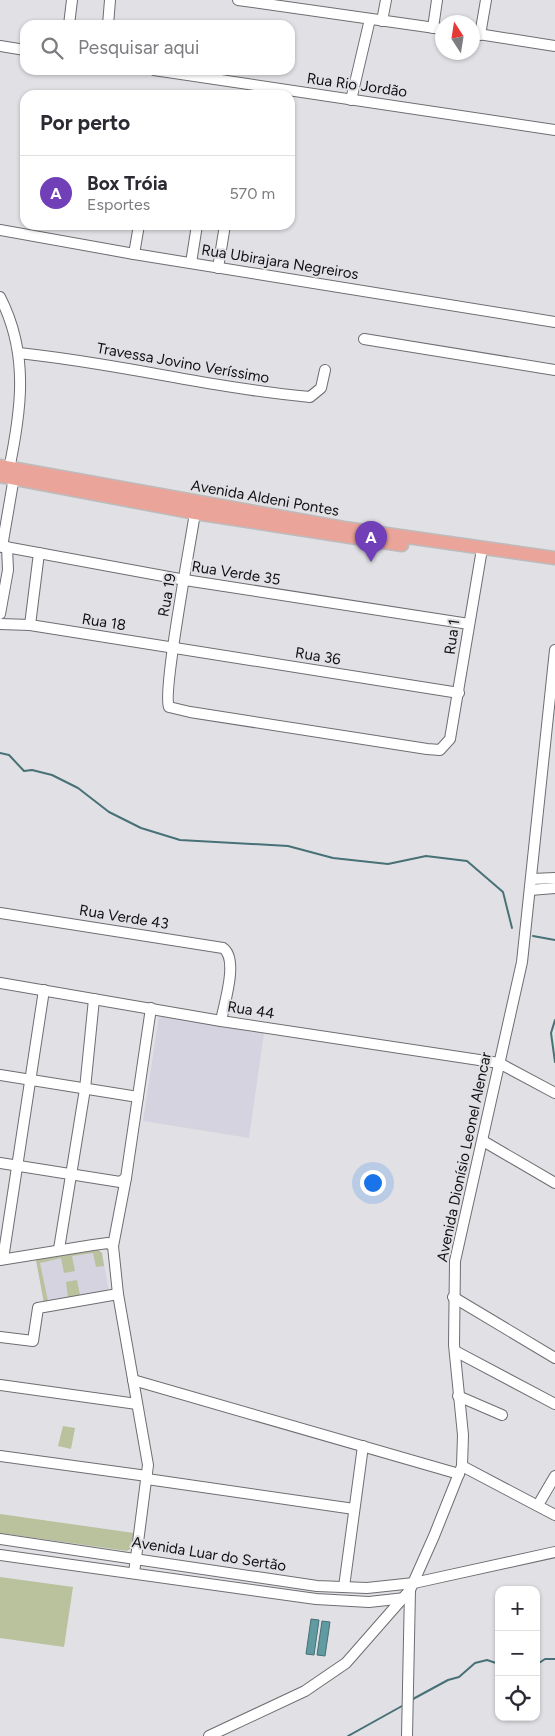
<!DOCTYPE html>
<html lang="pt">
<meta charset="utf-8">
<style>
body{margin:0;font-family:Figtree,sans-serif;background:#f7f7f7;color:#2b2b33}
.controls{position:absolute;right:15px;bottom:15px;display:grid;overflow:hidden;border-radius:10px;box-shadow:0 1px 4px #0004}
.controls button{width:45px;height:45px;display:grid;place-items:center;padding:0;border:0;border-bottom:1px solid #e1e1e2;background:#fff;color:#2b2b33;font:25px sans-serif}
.compass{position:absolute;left:435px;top:15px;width:45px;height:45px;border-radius:50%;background:#fff;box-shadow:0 1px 4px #0004;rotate:348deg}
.you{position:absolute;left:372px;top:1182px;width:18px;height:18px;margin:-12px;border:4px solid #fff;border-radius:50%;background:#1a73e8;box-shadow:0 0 0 8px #1a73e833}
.badge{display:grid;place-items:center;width:32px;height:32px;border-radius:50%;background:#713fb7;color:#fff;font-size:16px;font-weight:700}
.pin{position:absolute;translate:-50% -41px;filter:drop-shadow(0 1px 2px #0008)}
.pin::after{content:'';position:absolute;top:26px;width:18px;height:15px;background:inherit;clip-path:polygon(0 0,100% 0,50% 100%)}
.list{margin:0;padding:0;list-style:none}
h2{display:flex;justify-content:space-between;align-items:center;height:65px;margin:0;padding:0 20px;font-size:21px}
h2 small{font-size:16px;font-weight:400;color:#7c7c81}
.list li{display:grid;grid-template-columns:32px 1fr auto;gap:15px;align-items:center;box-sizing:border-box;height:75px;padding:0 20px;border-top:1px solid #e1e1e2}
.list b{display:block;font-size:19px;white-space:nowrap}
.list p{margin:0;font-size:16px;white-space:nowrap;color:#7c7c81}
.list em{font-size:16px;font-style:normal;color:#7c7c81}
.icon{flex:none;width:28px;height:28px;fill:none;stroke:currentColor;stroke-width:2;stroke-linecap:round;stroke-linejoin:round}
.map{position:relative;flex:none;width:555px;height:1736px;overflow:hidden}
.search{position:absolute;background:#fff;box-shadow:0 1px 4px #0004;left:20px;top:20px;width:275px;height:55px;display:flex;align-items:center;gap:12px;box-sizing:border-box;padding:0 18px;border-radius:15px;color:#7c7c81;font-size:19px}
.panel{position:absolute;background:#fff;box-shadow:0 1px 4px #0004;left:20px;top:90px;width:275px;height:140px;border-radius:15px}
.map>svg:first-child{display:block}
.built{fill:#d4d3df}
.green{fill:#b9c19d}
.water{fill:#5f9ba1;stroke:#477176}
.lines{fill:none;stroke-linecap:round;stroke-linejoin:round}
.stream{stroke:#477176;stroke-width:2}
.minor-casing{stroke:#6e6e72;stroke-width:12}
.major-casing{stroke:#bcbcbd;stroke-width:15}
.minor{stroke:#fff;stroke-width:10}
.major{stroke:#eba499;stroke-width:12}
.labels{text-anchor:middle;stroke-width:4;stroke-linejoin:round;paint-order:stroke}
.street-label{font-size:15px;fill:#101012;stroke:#e1e1e5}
</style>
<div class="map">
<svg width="555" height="1736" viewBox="0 0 555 1736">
<rect width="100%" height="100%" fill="#e1e1e5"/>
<g class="built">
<path d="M159,1016L264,1033L249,1138L143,1121Z"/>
<path d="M98,1250L102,1253L109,1292L44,1303L36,1260Z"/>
</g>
<g class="green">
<path d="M98,1250L102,1253L104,1266L96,1267L93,1253L72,1256L75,1271L64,1273L61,1258L40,1263L48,1301L68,1297L66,1282L77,1280L80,1295L100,1293L44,1303L36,1260Z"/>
<path d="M63,1426L75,1428L71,1449L58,1446Z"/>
<path d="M0,1514L134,1533L132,1548L127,1551L0,1533Z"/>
<path d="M0,1577L73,1587L64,1647L0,1638Z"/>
</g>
<g class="water">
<path d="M311,1619L319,1620L314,1655L306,1654Z"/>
<path d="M322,1621L330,1622L325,1656L317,1655Z"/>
</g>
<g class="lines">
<g class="stream">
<path d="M0,753L9,755L24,771L32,770L52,775L78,788L109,812L141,828L180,840L288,846L333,858L388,864L426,856L467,861L503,892L512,928"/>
<path d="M533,936L555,940"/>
<path d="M555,1020L551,1033L555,1062"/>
<path d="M536,1665L545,1659H555"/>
<path d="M413,1699L448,1680L459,1677L475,1663L487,1660L499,1664"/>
<path d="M348,1736L402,1706"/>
</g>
<defs>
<g id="minor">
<path d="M238,0L442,29"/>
<path d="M382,21L386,0"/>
<path d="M69,25L72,0"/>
<path d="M108,25L110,0"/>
<path d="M433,28L437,0"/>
<path d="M472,33L555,46"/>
<path d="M480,35L486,0"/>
<path d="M0,46L25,50"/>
<path d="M154,70L555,130"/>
<path d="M351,100L370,19"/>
<path d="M0,230L134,254L555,322"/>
<path d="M134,254L139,225"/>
<path d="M191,263L197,225"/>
<path d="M218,268L225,225"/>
<path d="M0,297C30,355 21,413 8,474"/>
<path d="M364,339L555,370"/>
<path d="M19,353C117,363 212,388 310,397L321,388L325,370"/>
<path d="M195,513C191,540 162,693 169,707L190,712L427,749L440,750L450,739L482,549"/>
<path d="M0,546L185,580L469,624"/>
<path d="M2,547L15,471"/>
<path d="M0,614L8,570L7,547"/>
<path d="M0,624L30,625L459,693"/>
<path d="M30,625L39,553"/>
<path d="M532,879L555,878"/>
<path d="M530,890L555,888"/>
<path d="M0,913L223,948C239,959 224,1004 221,1021"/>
<path d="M0,983L221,1021L499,1063L555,1093"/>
<path d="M0,1075L138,1097"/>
<path d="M483,1141L555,1183"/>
<path d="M0,1163L120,1182L126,1178L151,1008"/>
<path d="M113,1246L126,1178"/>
<path d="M59,1249L85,1089L94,999"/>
<path d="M3,1259L44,990"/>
<path d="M0,1260L93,1245L108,1243L113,1246L118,1294L148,1465L134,1573"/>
<path d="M453,1297L555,1358"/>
<path d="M0,1337L33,1341L38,1308L118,1294"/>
<path d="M455,1351L555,1404"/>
<path d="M133,1380L459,1474"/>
<path d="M0,1385L137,1404"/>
<path d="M458,1396L502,1415"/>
<path d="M0,1456L147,1476"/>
<path d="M462,1466L555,1515"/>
<path d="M147,1479L354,1509"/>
<path d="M538,1505L555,1476"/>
<path d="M0,1539L317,1586L367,1588L414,1583L555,1552"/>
<path d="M0,1555L316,1599L369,1602L405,1598"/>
<path d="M344,1587L363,1446"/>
<path d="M209,1736L305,1691L346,1663L410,1590L434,1536L462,1466L463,1435L454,1345L455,1261L522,962L555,650"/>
<path d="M407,1736L410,1590"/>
</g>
<g id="major">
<path d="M0,466L344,528L555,558"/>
<path d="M0,476L195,513L402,545"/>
</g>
</defs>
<use href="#minor" class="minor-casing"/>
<use href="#major" class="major-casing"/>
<use href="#minor" class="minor"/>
<use href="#major" class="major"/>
</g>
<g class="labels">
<g class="street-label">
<text transform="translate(357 85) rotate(8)" y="5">Rua Rio Jordão</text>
<text transform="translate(280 262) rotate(9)" y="5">Rua Ubirajara Negreiros</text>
<text transform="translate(183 363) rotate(10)" y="5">Travessa Jovino Veríssimo</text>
<text transform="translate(265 498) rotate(10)" y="5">Avenida Aldeni Pontes</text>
<text transform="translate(236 573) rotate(9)" y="5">Rua Verde 35</text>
<text transform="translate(167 595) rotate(-80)" y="5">Rua 19</text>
<text transform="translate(104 622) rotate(9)" y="5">Rua 18</text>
<text transform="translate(452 637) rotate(-82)" y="5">Rua 1</text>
<text transform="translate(318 656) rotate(9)" y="5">Rua 36</text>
<text transform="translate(124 917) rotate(9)" y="5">Rua Verde 43</text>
<text transform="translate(251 1010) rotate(9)" y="5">Rua 44</text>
<text transform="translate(464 1157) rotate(-78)" y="5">Avenida Dionísio Leonel Alencar</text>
<text transform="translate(209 1554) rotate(9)" y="5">Avenida Luar do Sertão</text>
</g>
</g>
</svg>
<div class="controls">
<button>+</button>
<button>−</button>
<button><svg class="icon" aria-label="locate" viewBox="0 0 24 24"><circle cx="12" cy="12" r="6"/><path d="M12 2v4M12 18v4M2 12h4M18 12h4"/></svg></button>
</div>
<svg class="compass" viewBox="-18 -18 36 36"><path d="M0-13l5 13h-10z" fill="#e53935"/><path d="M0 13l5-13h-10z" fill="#7c7c81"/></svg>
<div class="you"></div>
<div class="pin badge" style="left:371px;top:562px">A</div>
<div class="search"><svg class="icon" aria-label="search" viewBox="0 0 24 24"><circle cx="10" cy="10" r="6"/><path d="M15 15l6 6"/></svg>Pesquisar aqui</div>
<section class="panel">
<h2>Por perto<small></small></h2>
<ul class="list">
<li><span class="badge">A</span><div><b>Box Tróia</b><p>Esportes</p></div><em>570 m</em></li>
</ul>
</section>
</div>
